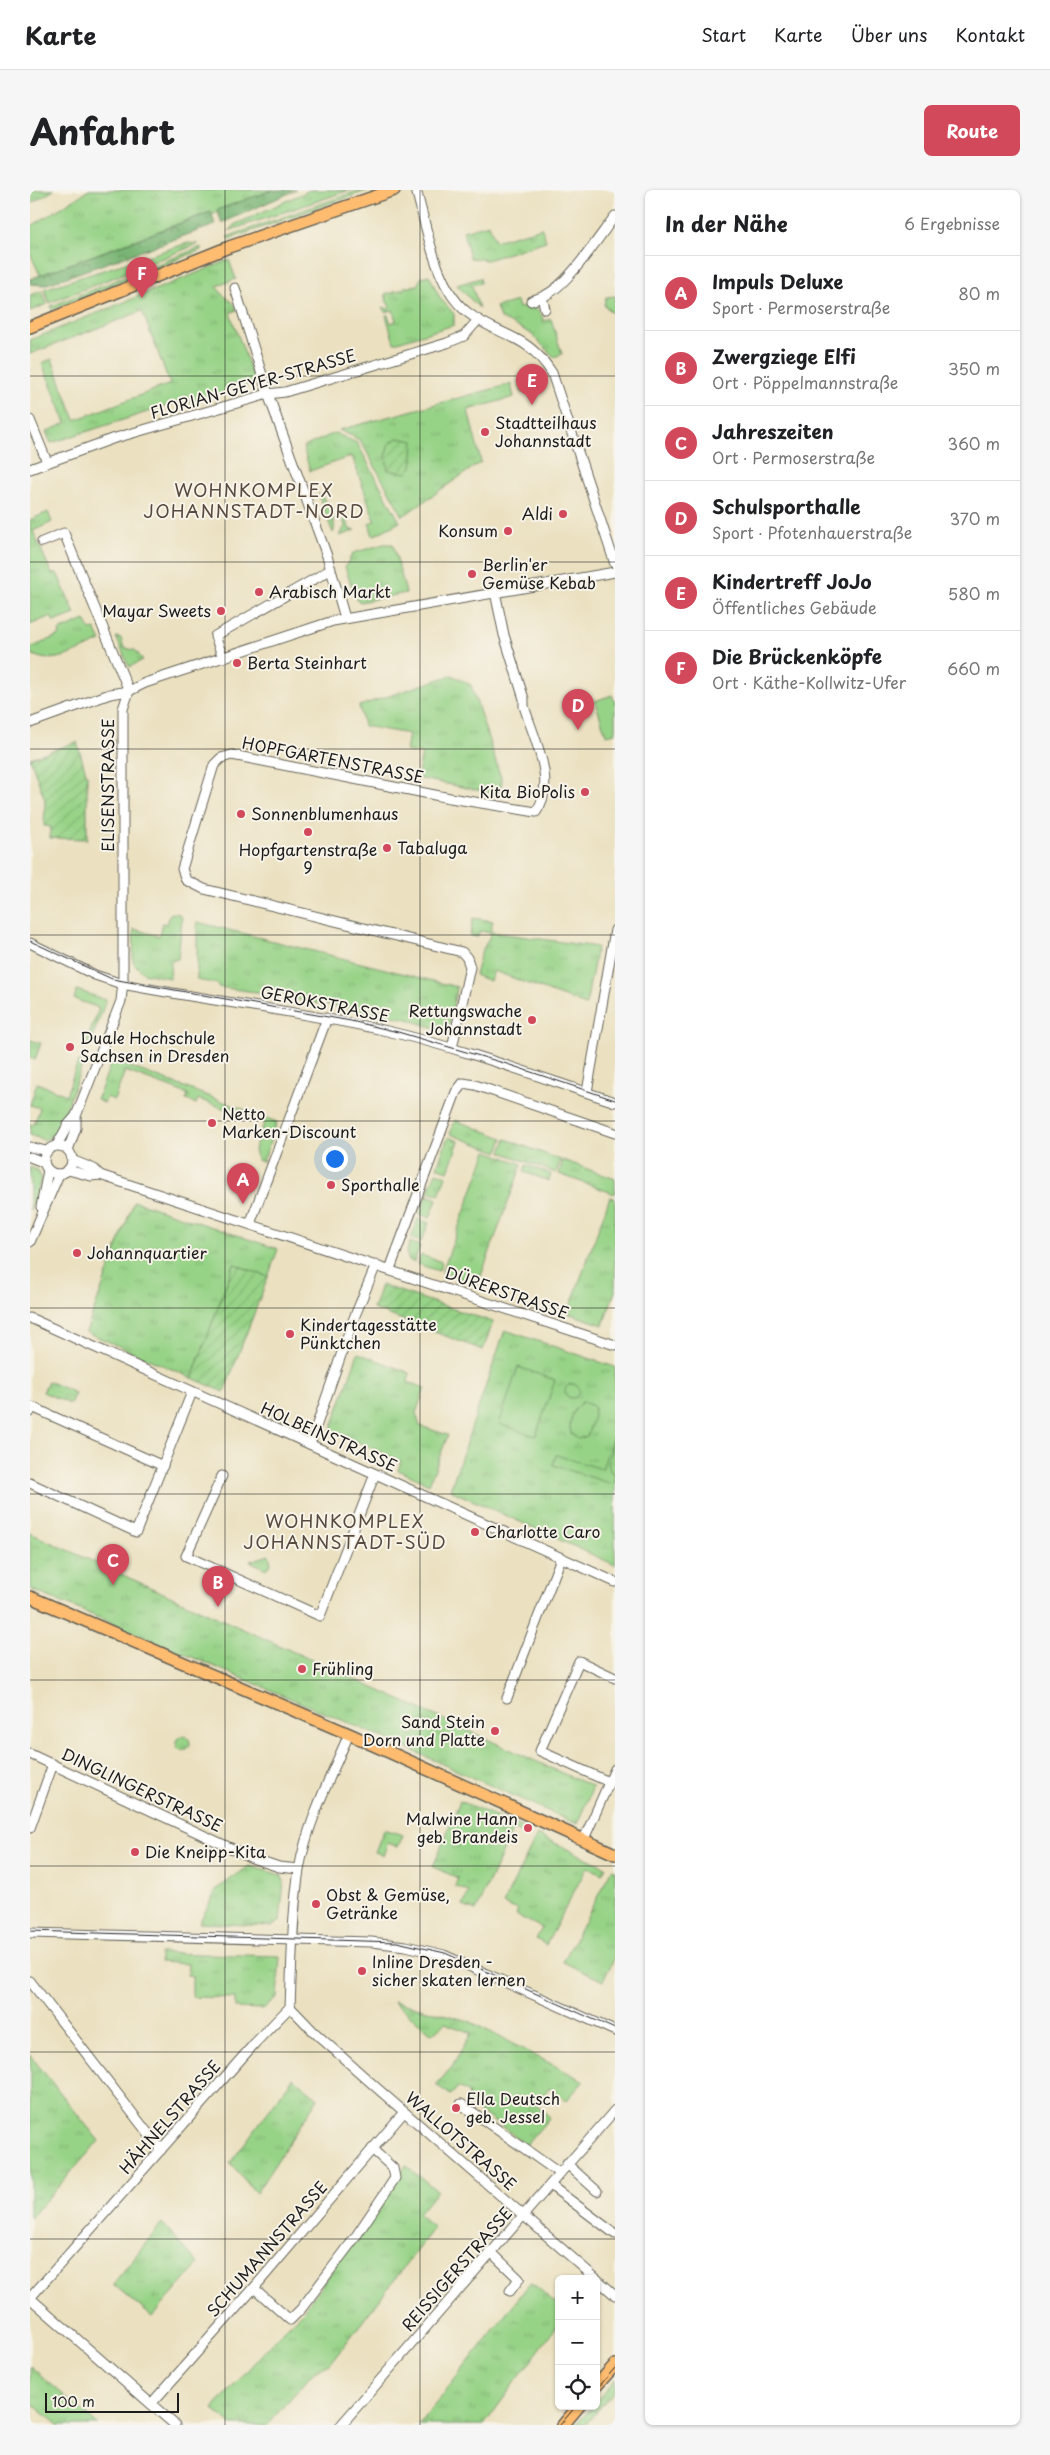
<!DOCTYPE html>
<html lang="de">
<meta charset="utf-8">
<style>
body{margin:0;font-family:"Playpen Sans",sans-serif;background:#f6f6f6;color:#202124}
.controls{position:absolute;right:15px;bottom:15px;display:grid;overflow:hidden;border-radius:8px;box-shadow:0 1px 4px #0004}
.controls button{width:45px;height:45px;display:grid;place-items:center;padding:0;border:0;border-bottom:1px solid #e0e0e0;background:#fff;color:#202124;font:25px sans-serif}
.scale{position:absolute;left:15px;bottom:12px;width:134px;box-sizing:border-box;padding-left:5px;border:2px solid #1c1c1c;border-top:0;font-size:14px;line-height:18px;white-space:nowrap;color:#1c1c1c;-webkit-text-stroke:4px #f7f3e8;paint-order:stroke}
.you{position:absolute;left:304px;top:968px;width:18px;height:18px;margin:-12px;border:4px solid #fff;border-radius:50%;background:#1a73e8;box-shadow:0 0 0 8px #1a73e833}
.badge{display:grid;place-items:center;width:32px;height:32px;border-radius:50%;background:#d1495b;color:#fff;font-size:16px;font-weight:700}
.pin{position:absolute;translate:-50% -41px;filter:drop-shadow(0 1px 2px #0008)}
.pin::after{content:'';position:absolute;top:26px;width:18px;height:15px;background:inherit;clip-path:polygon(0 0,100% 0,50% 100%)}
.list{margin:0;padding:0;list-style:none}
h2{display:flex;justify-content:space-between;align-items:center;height:65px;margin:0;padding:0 20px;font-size:21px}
h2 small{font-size:16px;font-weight:400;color:#757577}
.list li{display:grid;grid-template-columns:32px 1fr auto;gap:15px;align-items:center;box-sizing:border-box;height:75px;padding:0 20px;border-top:1px solid #e0e0e0}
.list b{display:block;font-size:19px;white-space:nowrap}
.list p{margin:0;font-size:16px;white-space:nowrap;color:#757577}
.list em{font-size:16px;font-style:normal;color:#757577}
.icon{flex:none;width:28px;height:28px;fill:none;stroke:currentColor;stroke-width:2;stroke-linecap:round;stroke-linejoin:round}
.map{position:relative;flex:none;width:585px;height:2235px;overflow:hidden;border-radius:8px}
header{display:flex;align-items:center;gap:30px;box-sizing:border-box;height:70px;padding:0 25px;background:#fff;border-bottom:1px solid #e0e0e0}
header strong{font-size:24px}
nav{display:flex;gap:28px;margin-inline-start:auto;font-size:18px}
.intro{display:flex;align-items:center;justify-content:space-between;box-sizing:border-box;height:120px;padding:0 30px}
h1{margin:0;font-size:35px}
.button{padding:12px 22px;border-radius:8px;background:#d1495b;color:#fff;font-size:18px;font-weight:700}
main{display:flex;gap:30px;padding:0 30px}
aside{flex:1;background:#fff;border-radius:8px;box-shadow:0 1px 4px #0004}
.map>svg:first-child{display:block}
.grass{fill:url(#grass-tufts);stroke:#5a7852}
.forest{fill:url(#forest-crowns);stroke:#4a6848}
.garden{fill:url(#garden-furrows);stroke:#5a7852}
.pitch{fill:#97d387;stroke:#5a7852}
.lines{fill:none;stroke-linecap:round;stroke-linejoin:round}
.minor-casing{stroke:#646156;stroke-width:11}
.major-casing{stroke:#646156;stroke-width:14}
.minor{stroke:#fff;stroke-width:9}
.major{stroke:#febc70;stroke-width:11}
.tram{stroke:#1c1c1c;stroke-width:1}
.grid{fill:none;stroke:#1c1c1c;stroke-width:1;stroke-opacity:0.55}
.poi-dot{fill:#d1495b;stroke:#f7f3e8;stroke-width:2}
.labels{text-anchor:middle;stroke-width:4;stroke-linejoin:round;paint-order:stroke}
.street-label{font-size:16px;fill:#1c1c1c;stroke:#f7f3e8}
.poi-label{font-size:16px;fill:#1c1c1c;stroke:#f7f3e8;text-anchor:start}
.neighbourhood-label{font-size:18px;letter-spacing:1px;fill:#584a3f;stroke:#f7f3e8}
</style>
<header>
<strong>Karte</strong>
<nav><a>Start</a><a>Karte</a><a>Über uns</a><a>Kontakt</a></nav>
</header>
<div class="intro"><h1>Anfahrt</h1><a class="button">Route</a></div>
<main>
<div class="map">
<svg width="585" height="2235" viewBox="0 0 585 2235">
<defs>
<pattern id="grass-tufts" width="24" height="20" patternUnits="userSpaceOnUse" patternTransform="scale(1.25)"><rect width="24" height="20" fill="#97d387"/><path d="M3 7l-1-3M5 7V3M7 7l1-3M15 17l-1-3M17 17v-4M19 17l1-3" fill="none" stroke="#82b574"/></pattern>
<pattern id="forest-crowns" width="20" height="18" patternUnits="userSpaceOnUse" patternTransform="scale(1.25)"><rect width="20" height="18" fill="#79b574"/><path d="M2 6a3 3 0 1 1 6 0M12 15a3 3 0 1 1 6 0" fill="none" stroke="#62925e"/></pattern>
<pattern id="garden-furrows" width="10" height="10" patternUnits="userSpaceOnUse" patternTransform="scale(1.25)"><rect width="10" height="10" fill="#97d387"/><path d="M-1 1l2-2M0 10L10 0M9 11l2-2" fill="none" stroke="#82b574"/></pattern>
</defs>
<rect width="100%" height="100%" fill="#f7f3e8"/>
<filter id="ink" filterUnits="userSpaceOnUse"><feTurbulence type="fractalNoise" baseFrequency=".02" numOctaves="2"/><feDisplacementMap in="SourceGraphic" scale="10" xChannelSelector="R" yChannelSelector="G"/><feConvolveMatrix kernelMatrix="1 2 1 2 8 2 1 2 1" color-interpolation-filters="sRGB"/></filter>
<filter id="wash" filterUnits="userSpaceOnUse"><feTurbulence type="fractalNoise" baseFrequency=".0096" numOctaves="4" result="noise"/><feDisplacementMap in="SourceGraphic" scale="20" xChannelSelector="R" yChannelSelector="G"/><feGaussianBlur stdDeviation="1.12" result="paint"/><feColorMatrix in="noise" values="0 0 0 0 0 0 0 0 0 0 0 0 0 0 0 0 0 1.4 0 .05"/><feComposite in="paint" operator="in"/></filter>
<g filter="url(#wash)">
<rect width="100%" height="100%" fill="#ebe1c1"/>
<g class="grass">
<path d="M0,0H24L0,14Z"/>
<path d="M59,0H243L187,20L188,22L182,25L180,22L10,85L0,63V37Z"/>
<path d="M280,0H320L198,41L204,35Z"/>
<path d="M330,0H339L199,49L197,47Z"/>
<path d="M459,34L465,51L512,38L516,51L457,70L440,68L433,41Z"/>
<path d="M158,53L168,54L19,113L14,99Z"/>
<path d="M171,57V60L22,120L21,116Z"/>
<path d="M199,70L206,89L187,96C192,108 203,109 207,120L200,123L224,189L222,194L157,213L155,210L21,253L16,242L36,233L12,173L22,169L45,230L140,194L112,121L0,164V150Z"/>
<path d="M399,85L410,108L424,124V135L364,153L356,125H358L361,133L366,131L363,120L355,122L353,117L358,119L360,117L356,110L357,107L355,106L356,103H364L365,100L368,102L370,99L373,100L374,97H382L383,95L387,96L391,88Z"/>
<path d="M450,88L451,93L442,95L449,118L427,95Z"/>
<path d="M12,101L17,114L0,121V105Z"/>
<path d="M585,106V125H584L574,115L576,107Z"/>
<path d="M487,111L489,118C503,114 509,117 514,131L521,129L532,164L524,167L500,143L470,128L466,117Z"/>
<path d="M501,187L505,199L492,203L488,191Z"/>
<path d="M481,194L484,207L438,220L451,272L373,326L330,250L309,240Z"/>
<path d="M305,243L327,253L370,332L343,346L339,333L345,331L322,266L280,281L273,257Z"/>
<path d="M288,304C298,307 308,335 303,343Z"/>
<path d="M18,322L22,332L3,341L22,384L27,383L45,424L24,432L21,426L0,435V330Z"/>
<path d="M315,326L320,340H326L310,346L315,336L313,329Z"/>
<path d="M354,354H363L376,403L330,412L326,409L315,377L323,363Z"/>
<path d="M55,430L60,440L65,439L71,451C49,460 22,478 0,463V458L30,445L29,441Z"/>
<path d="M86,447L91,448L94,458L105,460L113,470L99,477Z"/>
<path d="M422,485L441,495L472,591L470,603L467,604L387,588L392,564L376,561L379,544L334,536L329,516Z"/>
<path d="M144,723L149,724L152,728L148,769L141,771L140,788L113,783L103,772L104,739L129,746L132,733L137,734L140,724Z"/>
<path d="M443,728L463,731L460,743L450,741L447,747L440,746Z"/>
<path d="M167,732L427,797L419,835L410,840L374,828L263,809V807L188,797V794L167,790Z"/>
<path d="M462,742L567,757L556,815L464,781L460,791L445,785L451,763Z"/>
<path d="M47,800L76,810L60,854L56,853L69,818L44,809Z"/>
<path d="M0,850L11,853L5,870L0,868Z"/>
<path d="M82,870L247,932L233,972L227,970L224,960L234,933L168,909L166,914L156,910L158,904L95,881L84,910L77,907L74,913L67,910Z"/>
<path d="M48,872L53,873L27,944L14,950L0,945V934L4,935L10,918L0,915L7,893L36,905Z"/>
<path d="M425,930L473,948L468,962L420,944Z"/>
<path d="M418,947L429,951L418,981L407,977Z"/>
<path d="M476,949L531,970L526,983L471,962Z"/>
<path d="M457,961L492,974L448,1094L412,1082Z"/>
<path d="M533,970L585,989V1004L529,984Z"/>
<path d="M496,975L521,984L519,991L494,982Z"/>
<path d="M0,977L8,980L11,990L0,1020Z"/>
<path d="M406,982L416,986L409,1005L398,1001Z"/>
<path d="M397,1005L407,1009L400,1028L390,1024Z"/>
<path d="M580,1007L585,1008V1101L573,1135L538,1123Z"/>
<path d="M104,1011L248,1059L238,1087L204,1074L162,1188L56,1142Z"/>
<path d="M388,1029L399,1033L391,1052L381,1048Z"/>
<path d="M380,1052L390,1056L384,1072L379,1071L376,1063Z"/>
<path d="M391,1065L412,1072L409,1081L387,1074Z"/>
<path d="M475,1140L585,1177V1375L420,1300Z"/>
<path d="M328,1163L380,1183L378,1192L395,1198L386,1223L390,1236L418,1245L399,1294L368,1280L371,1271L301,1240Z"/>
<path d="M18,1191L45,1203L40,1214L13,1202Z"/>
<path d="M0,1343L563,1597L547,1634L345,1544L0,1399Z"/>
<path d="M239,1365L241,1374L236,1379L220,1371Z"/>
<circle cx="153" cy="1553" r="7"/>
<path d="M430,1611L499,1640L496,1645L483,1639L446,1721L433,1716L439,1702L425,1696L428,1688L403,1677Z"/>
<path d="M354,1639L373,1645L368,1657L358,1653L353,1665L345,1662Z"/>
<path d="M507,1645L576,1677L572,1684L557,1677L516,1755L506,1749L512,1738L486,1725L488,1720L473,1714Z"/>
<path d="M219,1676L251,1685L254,1691L250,1731L243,1736L169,1733L187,1699Z"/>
<path d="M582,1679L585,1680V1767L573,1791L533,1772Z"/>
<path d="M130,1763L250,1766L247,1807L233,1819L205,1818V1808L162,1807V1786L157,1785L158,1774L130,1772Z"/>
<path d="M363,1811L439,1831L554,1891L536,1911L519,1898L506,1915L520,1927L496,1955C477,1939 456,1927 436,1912L439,1903L428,1897L421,1905L406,1895L422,1877L441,1843L415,1833L402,1844Z"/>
<path d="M0,1865L69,1951L0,2028Z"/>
<path d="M263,1888L288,1908L226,2003L200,1973Z"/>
<path d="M376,1975L407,2001L388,2024L404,2038L300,2174L284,2182L237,2235H202L183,2219L249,2145L274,2120Z"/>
<path d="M132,2033L169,2074L122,2127L83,2094Z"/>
<path d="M501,2092L529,2116V2133L454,2235H389Z"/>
<path d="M0,2176L68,2235H28L0,2212Z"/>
<path d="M585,2189V2200L555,2235H545L562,2216H566V2211Z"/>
</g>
<g class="forest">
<path d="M243,0H266L192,33L187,20Z"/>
<path d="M181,22L185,35L14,95L0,94V89Z"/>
</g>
<g class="garden">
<path d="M367,248L384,251L382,277L376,283L358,280L356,266L358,255Z"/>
<path d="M47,552L57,586V649L20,648L21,637L14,636L15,610L0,568Z"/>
<path d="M204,1074L238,1087L194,1202L162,1188Z"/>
<path d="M351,1095L463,1132L453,1160L343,1119Z"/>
</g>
<g class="pitch">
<path d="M582,505L585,513V543L576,545L565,511Z"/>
<path d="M488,1177L525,1190L506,1246L469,1234Z"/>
<circle cx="542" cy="1201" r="7"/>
<path d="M552,1212L563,1216L564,1226L557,1246L548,1249L541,1243C538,1233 543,1218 552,1212Z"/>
<path d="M585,1241C585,1254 574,1271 581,1282L585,1284V1295L523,1275L526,1265L572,1279Z"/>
</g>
</g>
<g filter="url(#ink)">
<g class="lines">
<defs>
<g id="minor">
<path d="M386,0C397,37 405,97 437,122C470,148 496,142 522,183L585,374"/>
<path d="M205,98L238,204L297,366L315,428"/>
<path d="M512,107C537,97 568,48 585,26"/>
<path d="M501,111L512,107L515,119"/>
<path d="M0,230L17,272"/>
<path d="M0,279L82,249L238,204L255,202L417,153L434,146L448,130"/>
<path d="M12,352L34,343L99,501"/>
<path d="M193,468L185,446L300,380"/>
<path d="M0,533L80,504L99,501L115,493L303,431L585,382"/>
<path d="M0,753L65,785L92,794C180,811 270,821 357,841C435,859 509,887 585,912"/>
<path d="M422,858L440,777L437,768L432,762L174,699L156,690L152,679L184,575L191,568L202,565L420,608L506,622C528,592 503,547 494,516V509L474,445L465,402"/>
<path d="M557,902L585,740"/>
<path d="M27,955L38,935L46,926"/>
<circle cx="28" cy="970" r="14"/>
<path d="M0,957L16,961"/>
<path d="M38,960L46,938V926L91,811L93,792V519L99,501"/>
<path d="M0,967L13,972"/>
<path d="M42,970L64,979L70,985"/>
<path d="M38,980L61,986L70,985L585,1155"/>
<path d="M11,1017L18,980"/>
<path d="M220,1034L297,828"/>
<path d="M0,1052L29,984"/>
<path d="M360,1079L426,902L433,893L445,895L585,943"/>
<path d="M0,1128L585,1392"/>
<path d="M0,1222L2,1217L133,1276"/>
<path d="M280,1254L324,1128L346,1075"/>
<path d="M192,1286L156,1366L290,1426L345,1284"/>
<path d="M0,1293L106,1342L162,1202"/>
<path d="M477,1508L531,1368"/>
<path d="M0,1564L222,1668L249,1677L269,1679"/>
<path d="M579,1592L510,1561L549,1471L585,1488"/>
<path d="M0,1638L23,1574"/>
<path d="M554,1649L585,1579"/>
<path d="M0,1743L341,1752L376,1756L414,1765L585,1841"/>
<path d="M0,1791L131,1960"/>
<path d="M260,1817L283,1841L348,1899L585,2105"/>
<path d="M431,1914L529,1983"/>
<path d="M537,1974L567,2001"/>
<path d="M520,1995L585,2044"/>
<path d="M461,2062L489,2089L480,2101"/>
<path d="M224,2098L260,2130L271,2119L324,2049L365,1988L363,1978L342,1959"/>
<path d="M0,2108L225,1853L260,1817C262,1772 262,1725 269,1680C277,1633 300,1588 319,1544"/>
<path d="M0,2108L145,2235"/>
<path d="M121,2214L224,2098L374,1922"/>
<path d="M311,2235L585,1920"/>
</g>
<g id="major">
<path d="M0,137L199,57L364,0"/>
<path d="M0,1407L319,1544L585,1664"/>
<path d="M566,2196L585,2175"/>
<path d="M533,2235L549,2216"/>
</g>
</defs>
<use href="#minor" class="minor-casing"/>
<use href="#major" class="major-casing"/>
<use href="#minor" class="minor"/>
<use href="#major" class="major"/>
<g class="tram">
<path d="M0,751L82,789L321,831L368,842L477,874L585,910"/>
<path d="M0,1741L367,1752L415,1763L585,1839"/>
<path d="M566,2200L585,2178"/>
<path d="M530,2235L546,2216"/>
</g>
</g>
</g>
<path class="grid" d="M195,0V2235M390,0V2235M0,186H585M0,372H585M0,559H585M0,745H585M0,931H585M0,1118H585M0,1304H585M0,1490H585M0,1676H585M0,1862H585M0,2049H585"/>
<g class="poi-dot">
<circle cx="455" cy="242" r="5"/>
<circle cx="533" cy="324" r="5"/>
<circle cx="478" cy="341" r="5"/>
<circle cx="442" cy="384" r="5"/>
<circle cx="229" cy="402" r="5"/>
<circle cx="191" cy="421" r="5"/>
<circle cx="207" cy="473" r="5"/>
<circle cx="555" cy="602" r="5"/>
<circle cx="211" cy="624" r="5"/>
<circle cx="278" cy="642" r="5"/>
<circle cx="357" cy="658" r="5"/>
<circle cx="502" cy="830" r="5"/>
<circle cx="40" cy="857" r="5"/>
<circle cx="182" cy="933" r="5"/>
<circle cx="301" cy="995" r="5"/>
<circle cx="47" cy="1063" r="5"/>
<circle cx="260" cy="1144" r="5"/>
<circle cx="445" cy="1342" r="5"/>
<circle cx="272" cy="1479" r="5"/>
<circle cx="465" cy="1541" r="5"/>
<circle cx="498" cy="1638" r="5"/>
<circle cx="105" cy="1662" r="5"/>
<circle cx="286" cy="1714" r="5"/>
<circle cx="332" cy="1781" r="5"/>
<circle cx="426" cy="1918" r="5"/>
</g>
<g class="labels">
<g class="street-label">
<text transform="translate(223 194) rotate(-16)" y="6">FLORIAN-GEYER-STRASSE</text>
<text transform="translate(303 570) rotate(11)" y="6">HOPFGARTENSTRASSE</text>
<text transform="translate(78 595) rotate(-90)" y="6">ELISENSTRASSE</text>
<text transform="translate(295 814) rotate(11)" y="6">GEROKSTRASSE</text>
<text transform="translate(477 1103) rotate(19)" y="6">DÜRERSTRASSE</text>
<text transform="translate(299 1247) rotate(24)" y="6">HOLBEINSTRASSE</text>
<text transform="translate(112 1600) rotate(25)" y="6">DINGLINGERSTRASSE</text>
<text transform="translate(140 1927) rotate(-49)" y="6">HÄHNELSTRASSE</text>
<text transform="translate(431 1951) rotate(41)" y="6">WALLOTSTRASSE</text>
<text transform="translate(237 2059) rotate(-49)" y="6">SCHUMANNSTRASSE</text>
<text transform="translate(427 2079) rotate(-49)" y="6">REISSIGERSTRASSE</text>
</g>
<g class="poi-label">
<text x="465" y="239">Stadtteilhaus<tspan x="465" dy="18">Johannstadt</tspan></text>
<text x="523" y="330" text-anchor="end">Aldi</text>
<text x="468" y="347" text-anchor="end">Konsum</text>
<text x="452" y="381">Berlin'er<tspan x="452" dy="18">Gemüse Kebab</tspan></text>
<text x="239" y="408">Arabisch Markt</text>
<text x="181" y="427" text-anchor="end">Mayar Sweets</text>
<text x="217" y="479">Berta Steinhart</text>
<text x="545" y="608" text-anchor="end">Kita BioPolis</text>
<text x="221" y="630">Sonnenblumenhaus</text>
<text x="367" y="664">Tabaluga</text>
<text x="278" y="666" text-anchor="middle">Hopfgartenstraße<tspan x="278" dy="18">9</tspan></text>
<text x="492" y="827" text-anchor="end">Rettungswache<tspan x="492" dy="18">Johannstadt</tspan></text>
<text x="50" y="854">Duale Hochschule<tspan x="50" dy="18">Sachsen in Dresden</tspan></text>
<text x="192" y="930">Netto<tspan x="192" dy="18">Marken-Discount</tspan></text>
<text x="311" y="1001">Sporthalle</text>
<text x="57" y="1069">Johannquartier</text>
<text x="270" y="1141">Kindertagesstätte<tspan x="270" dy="18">Pünktchen</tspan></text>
<text x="455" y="1348">Charlotte Caro</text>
<text x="282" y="1485">Frühling</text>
<text x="455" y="1538" text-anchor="end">Sand Stein<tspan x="455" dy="18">Dorn und Platte</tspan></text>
<text x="488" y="1635" text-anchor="end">Malwine Hann<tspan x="488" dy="18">geb. Brandeis</tspan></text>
<text x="115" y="1668">Die Kneipp-Kita</text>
<text x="296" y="1711">Obst &amp; Gemüse,<tspan x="296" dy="18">Getränke</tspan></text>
<text x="342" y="1778">Inline Dresden -<tspan x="342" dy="18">sicher skaten lernen</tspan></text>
<text x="436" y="1915">Ella Deutsch<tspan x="436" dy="18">geb. Jessel</tspan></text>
</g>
<g class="neighbourhood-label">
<text x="224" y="307">WOHNKOMPLEX<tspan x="224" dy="21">JOHANNSTADT-NORD</tspan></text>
<text x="315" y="1338">WOHNKOMPLEX<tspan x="315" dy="21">JOHANNSTADT-SÜD</tspan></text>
</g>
</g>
</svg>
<div class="controls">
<button>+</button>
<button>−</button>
<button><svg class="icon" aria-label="locate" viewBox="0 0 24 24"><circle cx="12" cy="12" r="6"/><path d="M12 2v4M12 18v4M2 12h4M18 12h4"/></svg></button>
</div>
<div class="scale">100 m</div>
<div class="you"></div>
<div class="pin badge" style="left:213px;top:1014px">A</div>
<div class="pin badge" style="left:188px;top:1417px">B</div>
<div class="pin badge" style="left:83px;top:1395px">C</div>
<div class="pin badge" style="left:548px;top:540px">D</div>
<div class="pin badge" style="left:502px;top:215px">E</div>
<div class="pin badge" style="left:112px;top:108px">F</div>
</div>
<aside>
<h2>In der Nähe<small>6 Ergebnisse</small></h2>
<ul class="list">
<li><span class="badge">A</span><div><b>Impuls Deluxe</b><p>Sport · Permoserstraße</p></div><em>80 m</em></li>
<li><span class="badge">B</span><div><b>Zwergziege Elfi</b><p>Ort · Pöppelmannstraße</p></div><em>350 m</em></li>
<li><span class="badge">C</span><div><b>Jahreszeiten</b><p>Ort · Permoserstraße</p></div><em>360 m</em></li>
<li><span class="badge">D</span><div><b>Schulsporthalle</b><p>Sport · Pfotenhauerstraße</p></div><em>370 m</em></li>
<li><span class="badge">E</span><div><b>Kindertreff JoJo</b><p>Öffentliches Gebäude</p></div><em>580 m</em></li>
<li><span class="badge">F</span><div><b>Die Brückenköpfe</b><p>Ort · Käthe-Kollwitz-Ufer</p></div><em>660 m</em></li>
</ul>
</aside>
</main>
